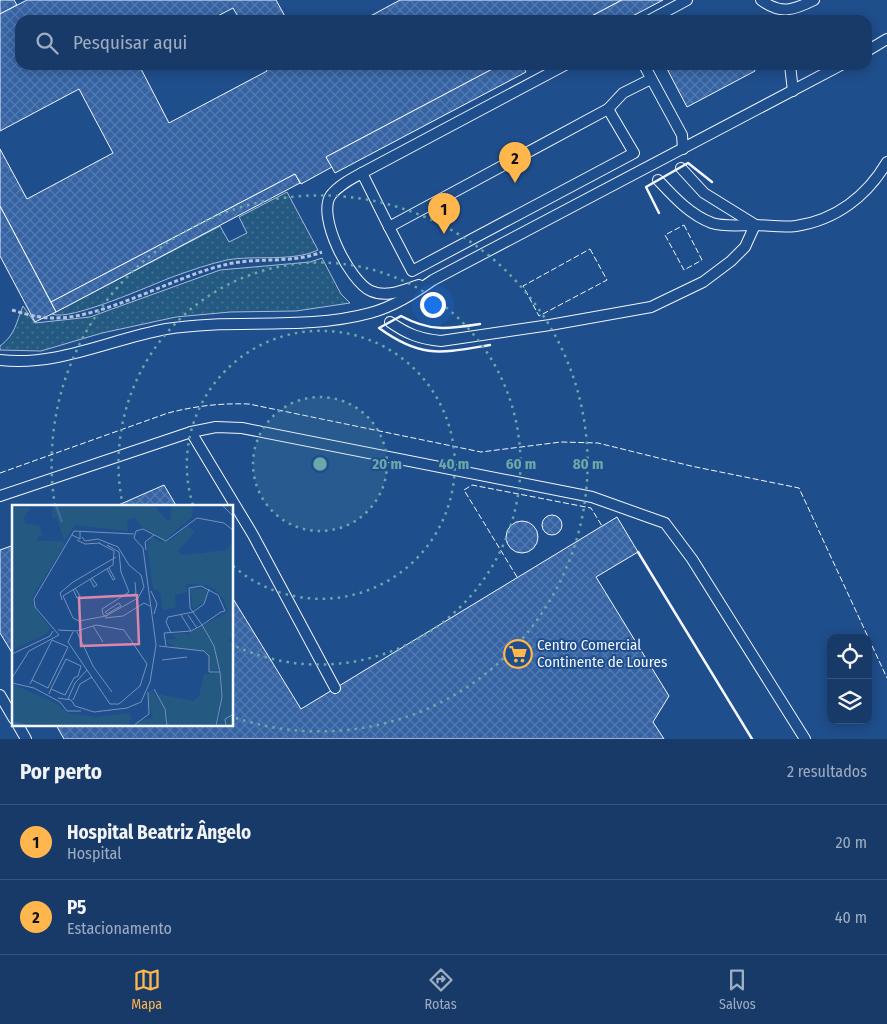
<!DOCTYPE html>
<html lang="pt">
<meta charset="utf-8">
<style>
body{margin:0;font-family:"Fira Sans Condensed",sans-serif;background:#20416f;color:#f1f3f6}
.controls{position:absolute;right:15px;bottom:15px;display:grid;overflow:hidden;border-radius:10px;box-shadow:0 2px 12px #0003}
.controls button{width:45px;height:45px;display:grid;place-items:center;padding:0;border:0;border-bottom:1px solid #36547d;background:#173a69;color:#f1f3f6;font:25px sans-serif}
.you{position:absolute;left:432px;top:304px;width:18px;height:18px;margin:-12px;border:4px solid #fff;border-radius:50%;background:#1a73e8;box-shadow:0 0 0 8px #1a73e833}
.badge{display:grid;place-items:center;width:32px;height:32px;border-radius:50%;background:#ffb74d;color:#111;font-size:16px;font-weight:700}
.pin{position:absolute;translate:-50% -41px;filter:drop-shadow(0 1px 2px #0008)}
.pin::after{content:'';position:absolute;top:26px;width:18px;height:15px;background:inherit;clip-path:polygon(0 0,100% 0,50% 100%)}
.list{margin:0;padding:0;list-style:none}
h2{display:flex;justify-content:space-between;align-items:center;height:65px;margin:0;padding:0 20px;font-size:21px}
h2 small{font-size:16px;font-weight:400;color:#9eadc0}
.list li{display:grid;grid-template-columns:32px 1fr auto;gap:15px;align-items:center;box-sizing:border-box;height:75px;padding:0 20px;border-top:1px solid #36547d}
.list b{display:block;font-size:19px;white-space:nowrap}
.list p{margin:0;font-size:16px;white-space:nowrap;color:#9eadc0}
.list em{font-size:16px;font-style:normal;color:#9eadc0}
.icon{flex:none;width:28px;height:28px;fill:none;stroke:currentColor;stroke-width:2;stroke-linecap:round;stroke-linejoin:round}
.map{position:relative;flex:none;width:887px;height:739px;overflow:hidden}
.search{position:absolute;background:#173a69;box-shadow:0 2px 12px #0003;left:15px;right:15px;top:15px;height:55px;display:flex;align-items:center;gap:12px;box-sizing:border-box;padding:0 18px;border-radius:15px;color:#9eadc0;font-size:19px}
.sheet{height:215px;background:#173a69}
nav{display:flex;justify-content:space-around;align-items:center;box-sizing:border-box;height:70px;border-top:1px solid #36547d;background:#173a69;font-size:14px;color:#9eadc0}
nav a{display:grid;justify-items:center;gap:2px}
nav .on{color:#ffb74d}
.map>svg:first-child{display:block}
.grass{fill:url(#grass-dots);stroke:#a8bbd7}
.building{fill:url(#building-cross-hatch);stroke:#f2f6ff}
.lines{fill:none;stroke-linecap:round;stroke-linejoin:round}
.service-casing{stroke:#f2f6ff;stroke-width:12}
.path{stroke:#b3c4dc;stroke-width:3;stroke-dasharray:4 2.5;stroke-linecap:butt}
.service{stroke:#1f4e8c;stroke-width:10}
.fence{stroke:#f2f6ff;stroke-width:1;stroke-dasharray:6 2.5;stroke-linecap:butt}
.wall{stroke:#f2f6ff;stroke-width:2.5}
.ring{fill:none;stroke:#6aa9a8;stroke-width:2.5;stroke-dasharray:2.5 5}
.labels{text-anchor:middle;stroke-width:4;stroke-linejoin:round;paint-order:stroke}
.poi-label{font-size:15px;fill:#f2f6ff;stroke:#1f4e8c;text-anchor:start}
.inset-river{fill:none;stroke:#3b69a3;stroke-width:2.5}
.inset-road{fill:none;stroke:#7391ba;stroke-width:1}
.view{fill:#da87ad;fill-opacity:0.15;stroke:#da87ad;stroke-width:2.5}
.inset-edge{fill:none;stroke:#f2f6ff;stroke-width:2.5}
.centre{fill:#6aa9a8;stroke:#1f4e8c;stroke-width:2.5}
.ring-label{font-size:15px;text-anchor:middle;font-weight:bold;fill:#6aa9a8;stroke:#1f4e8c;stroke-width:4;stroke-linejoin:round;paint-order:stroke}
</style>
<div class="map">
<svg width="887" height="739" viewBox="0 0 887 739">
<defs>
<pattern id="grass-dots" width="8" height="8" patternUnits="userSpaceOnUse" patternTransform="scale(1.25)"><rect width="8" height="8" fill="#245a82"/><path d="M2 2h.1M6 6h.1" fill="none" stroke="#447295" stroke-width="1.8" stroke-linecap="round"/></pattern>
<pattern id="building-cross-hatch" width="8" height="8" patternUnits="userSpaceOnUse" patternTransform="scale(1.25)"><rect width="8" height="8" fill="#3563a3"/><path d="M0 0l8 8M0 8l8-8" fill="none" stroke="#537ab1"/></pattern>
</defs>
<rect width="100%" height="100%" fill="#1f4e8c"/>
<g class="grass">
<path d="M287,192L318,250C293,262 254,255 227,260C209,264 192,270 175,276C153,284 70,322 52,314L220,226L229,242L247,233L239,217Z"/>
<path d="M322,258L341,294L350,303L296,311L230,312L176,317L102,333L41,351L0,350V346C16,334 16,322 23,306L35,323L90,317L220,270L310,262Z"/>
</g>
<g class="building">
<path d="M0,0H14L17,5L0,14Z"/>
<path d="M27,0H276L287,20H240L233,8L210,20H20V65H139L169,123L267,71L264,65H500L326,157L332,167L301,184L295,174L51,302L0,206V149L27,199L113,153L79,89L0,131V14Z"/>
<path d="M400,0H622L584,20H363Z"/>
<path d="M622,0H663L625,20H584Z"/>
<path d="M500,65H522L526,72L335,173L326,157Z"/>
<path d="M665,65H752L755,71L687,107Z"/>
<path d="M295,174L300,183L56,312L51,302Z"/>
<path d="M0,206L56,312L35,322L0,256Z"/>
<path d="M164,485L177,507H114Z"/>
<circle cx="552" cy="525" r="10"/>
<path d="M617,517L638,552L596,577L669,696L653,722L664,739H64L56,725H232V597L301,709Z"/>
<circle cx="522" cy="537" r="16"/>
<path d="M14,545V656L0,633V550Z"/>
</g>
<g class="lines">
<defs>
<g id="service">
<path d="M761,0C781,15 794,10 814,0"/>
<path d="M650,20L687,0"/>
<path d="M867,51L887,39"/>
<path d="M644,65L682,135L683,149"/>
<path d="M790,65L793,91"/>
<path d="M608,109L634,153L412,271L389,227Z"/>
<path d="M608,109L623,93L651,79"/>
<path d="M681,168L704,193L754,224"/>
<path d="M362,173L389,227"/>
<path d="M658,180C673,196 690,215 712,223C725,227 740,225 754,225C768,225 782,228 796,226C836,220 867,196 887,162"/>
<path d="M419,285C403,290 387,298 371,291C350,282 316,216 331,195C339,185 351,179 362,173L565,65"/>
<path d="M390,322C407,334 420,339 441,341L550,325L651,307L703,282L731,261L745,247L755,225"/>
<path d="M0,360C57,367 111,339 166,329C234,318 303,331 370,313C393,307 413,294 433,280L841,65"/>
<path d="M191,432L253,535L335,688"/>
<path d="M0,496L191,432L216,427L242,428L592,497L665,523L692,559L805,739"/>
<path d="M0,695L14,719"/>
<path d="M18,725L26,739"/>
</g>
</defs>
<use href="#service" class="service-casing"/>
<path class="path" d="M12,310C25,314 38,318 53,318C104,319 174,276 228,264C259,257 292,264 322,252"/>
<use href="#service" class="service"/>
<g class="fence">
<path d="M684,225L702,260L684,270L665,235Z"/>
<path d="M590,249L607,280L539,316L523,286Z"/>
<path d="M0,473L168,413C195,406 221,403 249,404L481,452L561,442L598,443L691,466L799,488L887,678"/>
<path d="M517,577L464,490L472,485L591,508L602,526"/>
</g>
<g class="wall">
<path d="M659,213L646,187L688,163L712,182"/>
<path d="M480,324C448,329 431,332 401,316L379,328C422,359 441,353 490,345"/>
<path d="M638,552L752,739"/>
</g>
</g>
<circle cx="320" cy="464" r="67" fill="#6aa9a8" fill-opacity=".12"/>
<g class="ring">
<circle cx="320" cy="464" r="67"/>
<path d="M193 505A134 134 0 1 1 233 566"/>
<path d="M123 506A201 201 0 1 1 233 645"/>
<path d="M55 506A268 268 0 1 1 233 717"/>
</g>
<defs>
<symbol id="supermarket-ring" viewBox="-11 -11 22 22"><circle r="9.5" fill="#1f4e8c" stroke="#ffb74d" stroke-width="1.5"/><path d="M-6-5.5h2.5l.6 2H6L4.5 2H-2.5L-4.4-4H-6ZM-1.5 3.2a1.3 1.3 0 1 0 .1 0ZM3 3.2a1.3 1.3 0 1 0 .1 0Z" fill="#ffb74d"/></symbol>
</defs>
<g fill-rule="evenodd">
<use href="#supermarket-ring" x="502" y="638" width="32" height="32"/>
</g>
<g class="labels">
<g class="poi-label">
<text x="537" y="650">Centro Comercial<tspan x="537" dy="17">Continente de Loures</tspan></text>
</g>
</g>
<g transform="translate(12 505)">
<rect width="221" height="221" fill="#1f4e8c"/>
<path d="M20,0L12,13L13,18L28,21L30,31L26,32L25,36H49L53,39L20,92L23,104L38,123L34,129L0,145V2L16,3ZM41,0H142L155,16L159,13V0H181L180,12L153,35L129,21L123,13L115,15L116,26L63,20L52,36L45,13H40ZM175,21L183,27L166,46L171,50L214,45L221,36L222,131L216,136L222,137V202L213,207H209V164L198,167L197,153L190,145L164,143L153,135L165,134L160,129L174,128L177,133V128L216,107L212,95L203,84L193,80L173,79L175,87L163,90L164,102L151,105L148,87L141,83L135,39L140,32L147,37L159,35ZM178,83L195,85L192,96L181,104ZM207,168L209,193L203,221H156L155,209L145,189L182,196L187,191L192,169ZM0,179L44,198L55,208L84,212L117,208L119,214L116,221H0ZM139,184L152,203L155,221H122L125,216L141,213L136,194Z" fill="#245a82"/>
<path d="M221,202V221H206L209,207Z" fill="#245a82"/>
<path class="inset-river" d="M44,0L50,17M0,218L16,221"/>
<path class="inset-road" d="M210,0L222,12M60,30L68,34V26M70,32L73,36L86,34L106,42L117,60L129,70L132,82L126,93L94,111L67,116L61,113L51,91L101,60L102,46L87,38M65,35L73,39L88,38M134,45L133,37L142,30M95,64L101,75L103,74L97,63M78,74L82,82L85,80L80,73M61,84L65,93L68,91L63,83M139,86L145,99L142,109M115,89L119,91L124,88L123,77M50,95L48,88L61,77L104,52M107,98L109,101L95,109L93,107ZM169,110L179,126M176,110L185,123M95,111L91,110L90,104L117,87L109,67L107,47L95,40M93,113L111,111L132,98L138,101M81,121L91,137M46,125L65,126L84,120L112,125L135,159L128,181L107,199H98L56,137L61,127M65,127L81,161L100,187M159,128L154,117L156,112L181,107L192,99L197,84M147,141L192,146L197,151V167H208M154,141L152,128L179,126L190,120L209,107L213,106L206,90L189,81L177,83L178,103L181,107L190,120L197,132L202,141L208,167L210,192L204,221M0,149L38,131L41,126M150,155L175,152M0,173L17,146L47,130L23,102L22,94L62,26L122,29M0,178L22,183L48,197L55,206H69M18,179L40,135L56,142L36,183L20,175M142,184L153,204L155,221M37,189L39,184L54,154L69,161L66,171L62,173L53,190L39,184M46,193L59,195L63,201M56,194L63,178L75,165M61,195L68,179L80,172M63,201L82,207L115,203L129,197L138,177L144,140L131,43L122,33L124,26L131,24L154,36L185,13L212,18L222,26M121,221L137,209L136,187M214,221L213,214L222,209"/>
<path class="view" d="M125,90L127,139L69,141L67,93Z"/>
<rect width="221" height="221" class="inset-edge"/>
</g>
<circle cx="320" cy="464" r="8" class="centre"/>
<g class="ring-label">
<text x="387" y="469">20 m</text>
<text x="454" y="469">40 m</text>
<text x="521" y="469">60 m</text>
<text x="588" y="469">80 m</text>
</g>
</svg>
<div class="controls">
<button><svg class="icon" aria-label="locate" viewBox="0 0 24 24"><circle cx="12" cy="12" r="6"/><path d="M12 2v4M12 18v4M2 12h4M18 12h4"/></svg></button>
<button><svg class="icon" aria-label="layers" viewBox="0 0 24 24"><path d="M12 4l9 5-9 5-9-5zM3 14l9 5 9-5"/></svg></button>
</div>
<div class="you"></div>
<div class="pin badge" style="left:444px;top:234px">1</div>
<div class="pin badge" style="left:515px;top:183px">2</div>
<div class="search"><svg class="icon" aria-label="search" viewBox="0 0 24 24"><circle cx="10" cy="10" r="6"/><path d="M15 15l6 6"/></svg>Pesquisar aqui</div>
</div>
<section class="sheet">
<h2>Por perto<small>2 resultados</small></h2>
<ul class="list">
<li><span class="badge">1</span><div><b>Hospital Beatriz Ângelo</b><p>Hospital</p></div><em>20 m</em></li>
<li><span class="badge">2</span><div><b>P5</b><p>Estacionamento</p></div><em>40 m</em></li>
</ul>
</section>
<nav>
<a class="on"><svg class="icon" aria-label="map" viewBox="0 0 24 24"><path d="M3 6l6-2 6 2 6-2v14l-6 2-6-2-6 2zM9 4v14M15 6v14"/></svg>Mapa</a>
<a><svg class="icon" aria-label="directions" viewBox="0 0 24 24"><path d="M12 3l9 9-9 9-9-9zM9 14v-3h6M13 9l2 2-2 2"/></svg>Rotas</a>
<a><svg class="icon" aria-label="saved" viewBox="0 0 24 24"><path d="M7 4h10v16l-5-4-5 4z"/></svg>Salvos</a>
</nav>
